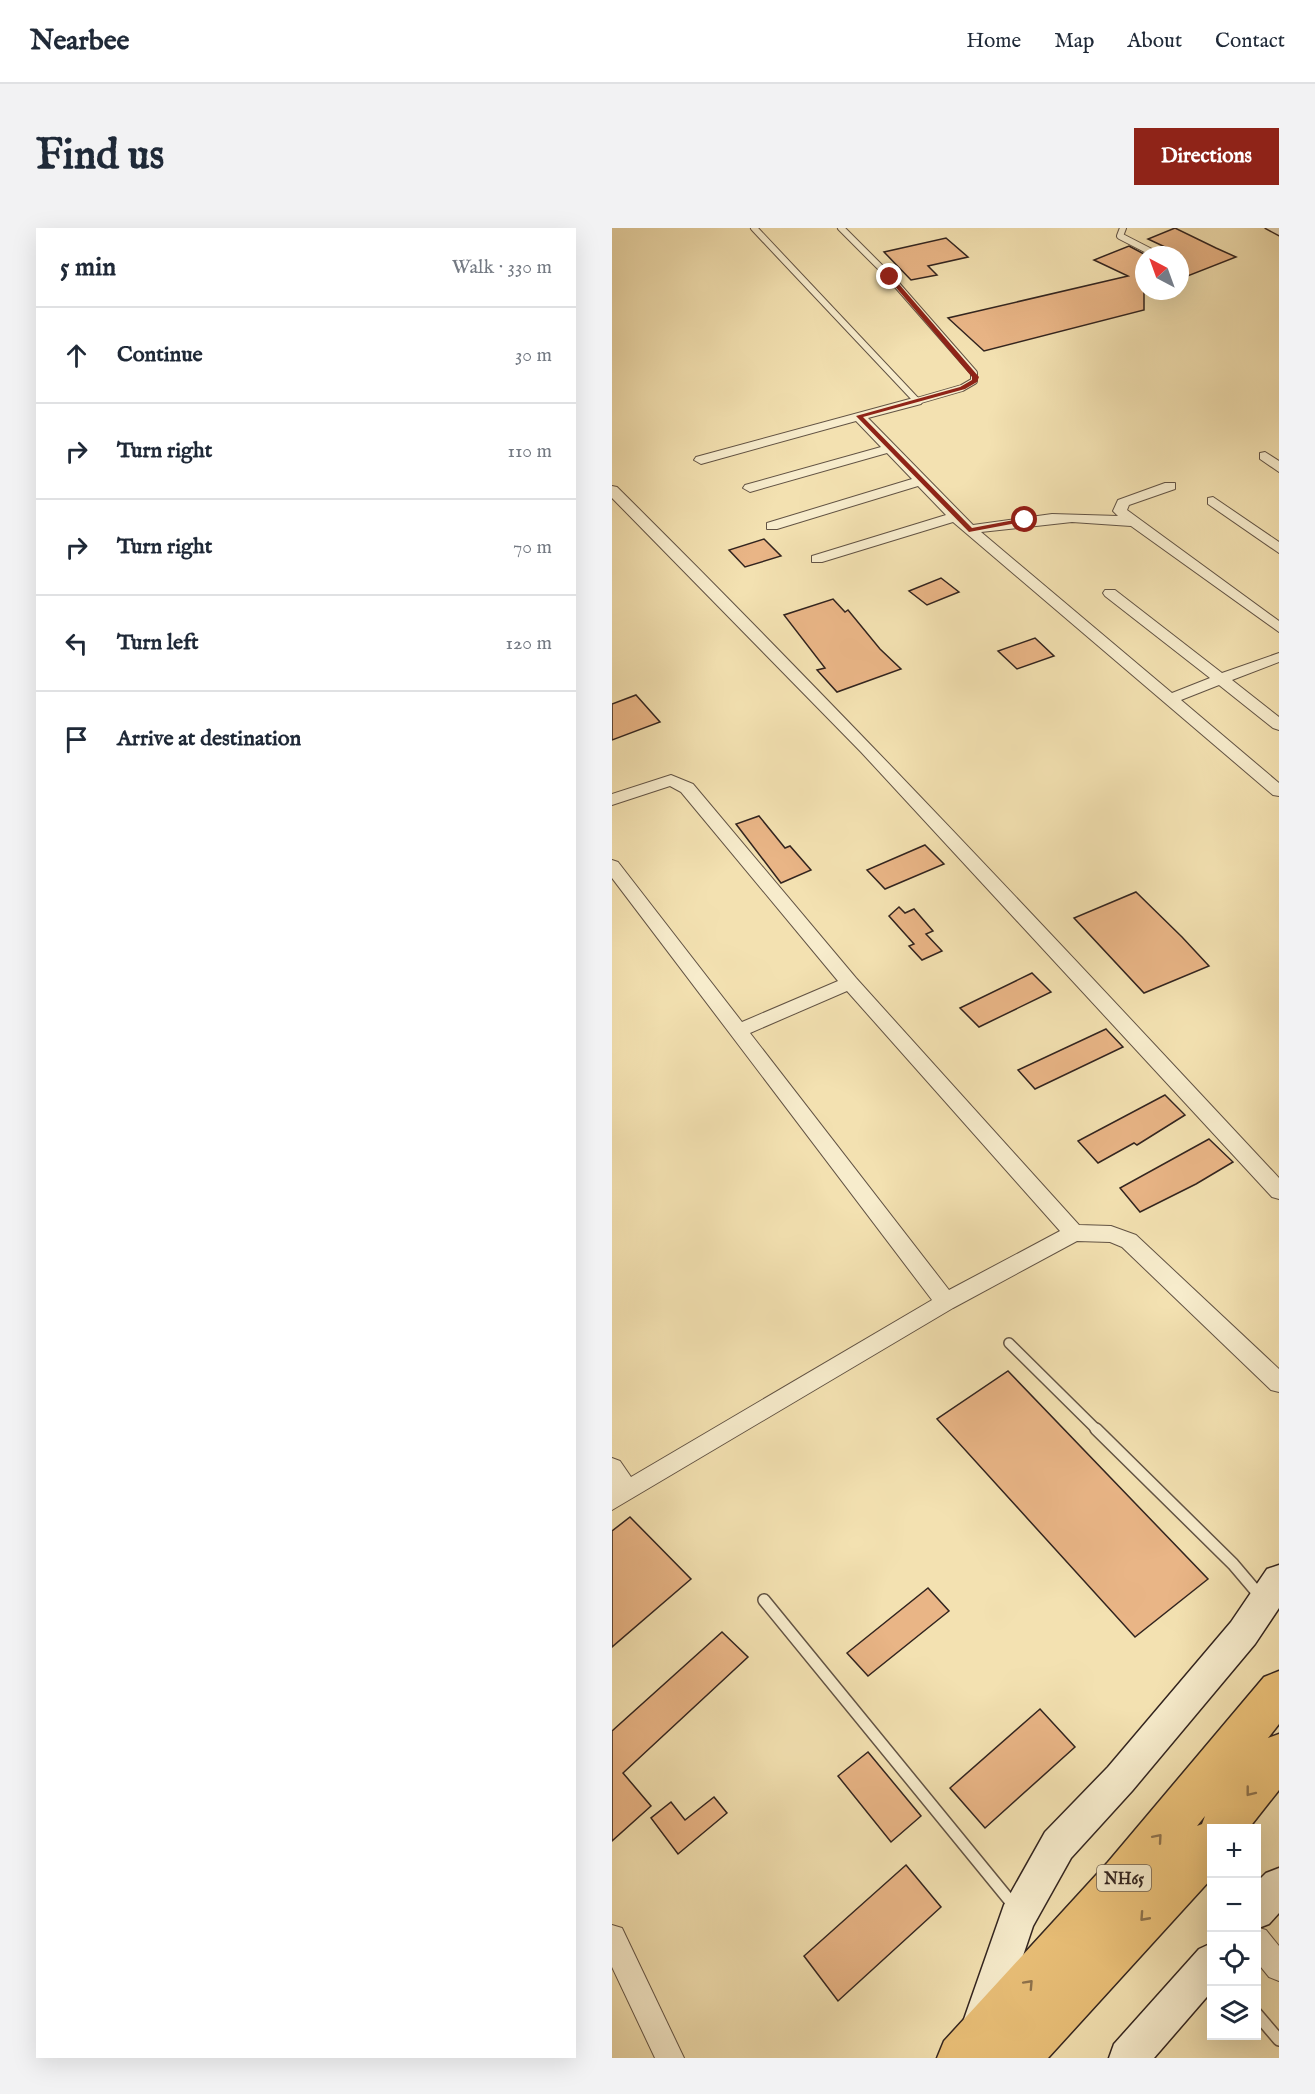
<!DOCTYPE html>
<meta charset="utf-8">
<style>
body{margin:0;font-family:"IM FELL English",serif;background:#f2f2f3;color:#1f2937}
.controls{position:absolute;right:18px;bottom:18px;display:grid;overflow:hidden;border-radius:0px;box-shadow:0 6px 24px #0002}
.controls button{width:54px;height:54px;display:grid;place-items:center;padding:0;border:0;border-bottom:2px solid #e0e1e3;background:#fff;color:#1f2937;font:30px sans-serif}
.compass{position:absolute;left:523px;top:18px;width:54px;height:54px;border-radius:50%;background:#fff;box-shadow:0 6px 24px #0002;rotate:319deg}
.stop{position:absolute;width:18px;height:18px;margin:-14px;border:4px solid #8f2418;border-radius:50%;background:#fff}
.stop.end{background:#8f2418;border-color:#fff;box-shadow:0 2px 6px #0008}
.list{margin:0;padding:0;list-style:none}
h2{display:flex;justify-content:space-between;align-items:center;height:78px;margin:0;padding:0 24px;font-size:26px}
h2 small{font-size:20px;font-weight:400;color:#747a83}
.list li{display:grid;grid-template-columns:39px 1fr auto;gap:18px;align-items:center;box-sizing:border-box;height:96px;padding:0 24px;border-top:2px solid #e0e1e3}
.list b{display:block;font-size:22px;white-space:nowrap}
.list em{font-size:20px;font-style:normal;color:#747a83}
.icon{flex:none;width:33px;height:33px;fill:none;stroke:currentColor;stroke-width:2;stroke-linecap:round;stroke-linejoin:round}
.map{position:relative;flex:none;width:667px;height:1830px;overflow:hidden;border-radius:0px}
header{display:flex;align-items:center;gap:36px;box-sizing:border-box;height:84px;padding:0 30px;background:#fff;border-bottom:2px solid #e0e1e3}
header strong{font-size:28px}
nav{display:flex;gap:33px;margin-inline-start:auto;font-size:21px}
.intro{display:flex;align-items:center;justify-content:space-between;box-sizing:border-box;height:144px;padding:0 36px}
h1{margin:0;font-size:42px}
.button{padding:15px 27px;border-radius:0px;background:#8f2418;color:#fff;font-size:21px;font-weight:700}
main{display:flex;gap:36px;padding:0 36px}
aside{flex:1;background:#fff;border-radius:0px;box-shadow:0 6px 24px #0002}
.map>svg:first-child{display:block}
.building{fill:#e9b586;stroke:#32241f;stroke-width:1.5}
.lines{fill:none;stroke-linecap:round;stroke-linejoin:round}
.lane-far2-casing{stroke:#625344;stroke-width:8}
.lane-far1-casing{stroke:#625344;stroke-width:12}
.lane-casing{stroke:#625344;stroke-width:14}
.street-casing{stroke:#625344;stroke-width:2}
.secondary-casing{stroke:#32241f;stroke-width:3}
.highway-casing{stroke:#32241f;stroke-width:3}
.lane-far2{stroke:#f7eccc;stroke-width:6}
.lane-far1{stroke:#f7eccc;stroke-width:9}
.lane{stroke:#f7eccc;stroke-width:11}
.street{fill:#f7eccc;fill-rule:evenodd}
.secondary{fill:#f7eccc;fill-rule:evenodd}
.highway{fill:#eac078;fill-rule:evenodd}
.oneway{stroke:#8e724c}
.route{fill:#8f2418}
.labels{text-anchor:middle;stroke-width:4.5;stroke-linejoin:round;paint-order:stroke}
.shield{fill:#f7eccc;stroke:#6d6053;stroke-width:1.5}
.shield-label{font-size:16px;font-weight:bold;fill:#32241f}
</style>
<header>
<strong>Nearbee</strong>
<nav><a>Home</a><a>Map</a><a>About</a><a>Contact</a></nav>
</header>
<div class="intro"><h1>Find us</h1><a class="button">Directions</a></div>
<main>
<aside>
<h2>5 min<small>Walk · 330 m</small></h2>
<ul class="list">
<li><svg class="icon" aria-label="ahead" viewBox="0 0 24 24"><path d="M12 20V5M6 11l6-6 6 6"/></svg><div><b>Continue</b></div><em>30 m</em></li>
<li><svg class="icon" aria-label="right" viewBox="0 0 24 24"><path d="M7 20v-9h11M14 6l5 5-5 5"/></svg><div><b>Turn right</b></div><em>110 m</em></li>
<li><svg class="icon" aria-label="right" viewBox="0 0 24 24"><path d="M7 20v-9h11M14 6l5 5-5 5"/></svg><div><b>Turn right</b></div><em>70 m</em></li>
<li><svg class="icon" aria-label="left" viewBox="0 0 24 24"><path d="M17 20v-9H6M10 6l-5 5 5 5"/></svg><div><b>Turn left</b></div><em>120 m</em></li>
<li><svg class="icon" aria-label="arrive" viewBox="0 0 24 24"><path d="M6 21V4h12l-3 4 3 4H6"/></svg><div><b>Arrive at destination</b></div></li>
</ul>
</aside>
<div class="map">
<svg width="667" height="1830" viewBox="0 0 667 1830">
<rect width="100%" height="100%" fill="#f3e1b1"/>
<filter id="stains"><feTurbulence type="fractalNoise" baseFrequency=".00333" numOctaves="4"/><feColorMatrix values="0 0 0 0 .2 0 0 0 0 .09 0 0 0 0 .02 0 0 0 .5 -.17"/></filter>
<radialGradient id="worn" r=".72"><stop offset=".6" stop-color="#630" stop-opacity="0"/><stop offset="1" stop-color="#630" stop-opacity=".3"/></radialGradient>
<g class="building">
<path d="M563,0L604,20L624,29L568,51V26L536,11Z"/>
<path d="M334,10L356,29L316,38L325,47L299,52L272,24Z"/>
<path d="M517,18L532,26V82L372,123L336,90L516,48L482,32Z"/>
<path d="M152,311L169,328L133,339L117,322Z"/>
<path d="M329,350L347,364L315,377L297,363Z"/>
<path d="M221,371L233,384L236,382L268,421L289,441L225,464L205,442L213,440L172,387Z"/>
<path d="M423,410L442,428L405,441L386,423Z"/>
<path d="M24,467L48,494L0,512V476Z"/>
<path d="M147,588L173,620L178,618L199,642L169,655L124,596Z"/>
<path d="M313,617L332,636L273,661L255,642Z"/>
<path d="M524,664L570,709L597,738L532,765L462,690Z"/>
<path d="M287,679L293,685L302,681L321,703L314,706L330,723L310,732L297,718L302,716L277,688Z"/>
<path d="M420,745L439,764L367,799L348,780Z"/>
<path d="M494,801L511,819L423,861L406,842Z"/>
<path d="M553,867L573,887L525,917L522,915L486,935L466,913Z"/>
<path d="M597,911L621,934L584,956L528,984L508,960Z"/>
<path d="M396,1143L596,1351L523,1409L325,1191Z"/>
<path d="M18,1289L79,1351L0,1419V1303Z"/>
<path d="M316,1360L337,1383L256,1448L235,1425Z"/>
<path d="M110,1404L136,1429L11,1545L39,1578L0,1613V1503Z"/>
<path d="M428,1481L463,1519L373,1600L338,1560Z"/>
<path d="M256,1524L309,1588L279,1614L226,1548Z"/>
<path d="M102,1569L115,1585L66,1626L39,1590L59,1574L73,1592Z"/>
<path d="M294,1637L329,1679L226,1773L192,1728Z"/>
</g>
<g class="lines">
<defs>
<g id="lane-far2">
<path d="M142,0L305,173L350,160L362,153V145L278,49L229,0"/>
<path d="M511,0L508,8L545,27"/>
</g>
<path id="lane-far1" d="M397,1115L485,1202"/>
<g id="lane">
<path d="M484,1201L621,1336L649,1369"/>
<path d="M152,1372L403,1679"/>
<path d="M644,1785L667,1812"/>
</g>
<g id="street">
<path d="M305,169L311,173L309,176L256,190L361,297L440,286L506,288L501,283L506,272L553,255H563V261L517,277L515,282L667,393V404L519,298L460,294L369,304L560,465L598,450L493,368L491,365L493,362H503L610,445L667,425V434L620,452L667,489V502L661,500L607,457L569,472L667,555V568L661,567L341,294L210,334H200V328L334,287L306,258L165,301H155V295L300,251L275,225L138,264L131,260L133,257L269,219L244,193L89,236L82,232L84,229Z"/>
<path d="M653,224L667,233V244L648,231V225Z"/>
<path d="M0,258L5,259C232,484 449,716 667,950V971L660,969L249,524L0,270Z"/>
<path d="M601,269L667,314V325L596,276V270Z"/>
<path d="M59,547L81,556L244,750L467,997L499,998L524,1007L667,1141V1164L659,1162L510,1019L498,1014L465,1013L341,1080L0,1282V1230L8,1233L19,1249L320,1072L0,650V632L6,634L130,794L226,753L69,564L58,558L0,577V566ZM235,763L448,1003L337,1062L138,805Z"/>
<path d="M0,1697L10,1700L72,1830H43L0,1739Z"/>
<path d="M644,1699L654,1702L667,1718V1753L657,1749L644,1733Z"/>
</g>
<g id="secondary">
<path d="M654,0H667V7Z"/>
<path d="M667,1337V1380L643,1416L520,1563L459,1630L421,1698L384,1808L370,1813L356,1808L351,1794L392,1677L433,1604L496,1539L619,1394L655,1341Z"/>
<path d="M667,1640V1685L657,1696L644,1701V1655L654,1645Z"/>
<path d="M600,1715V1763L542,1830H497L502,1816L587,1721Z"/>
</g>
<path id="highway" d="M667,1443V1496L656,1510L667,1506V1562L637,1600H600V1650L436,1830H325L332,1813L496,1634L652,1449ZM593,1588L590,1596L585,1598Z"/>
</defs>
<use href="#lane-far2" class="lane-far2-casing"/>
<use href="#lane-far1" class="lane-far1-casing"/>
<use href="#lane" class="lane-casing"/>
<use href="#street" class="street-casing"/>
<use href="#secondary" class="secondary-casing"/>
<use href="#highway" class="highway-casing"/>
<use href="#lane-far2" class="lane-far2"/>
<use href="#lane-far1" class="lane-far1"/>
<use href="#lane" class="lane"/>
<use href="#street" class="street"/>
<use href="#secondary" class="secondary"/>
<use href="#highway" class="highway"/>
</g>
<defs><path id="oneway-chevron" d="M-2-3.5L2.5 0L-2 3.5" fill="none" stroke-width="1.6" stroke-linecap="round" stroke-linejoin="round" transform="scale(1.5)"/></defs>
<g class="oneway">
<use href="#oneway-chevron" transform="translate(638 1564) rotate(128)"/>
<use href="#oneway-chevron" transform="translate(546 1610) rotate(-49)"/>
<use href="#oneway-chevron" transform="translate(532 1689) rotate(132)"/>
<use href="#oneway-chevron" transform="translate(417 1756) rotate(-47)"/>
</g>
<path class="route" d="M280,48L367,149L365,154L353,161L251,189L360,300L413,290L416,293L357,304L244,188L348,159L360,152V149L275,49Z"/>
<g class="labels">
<rect class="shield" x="485" y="1637" width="54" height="26" rx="4.5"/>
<g class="shield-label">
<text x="512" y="1656">NH65</text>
</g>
</g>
<rect width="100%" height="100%" filter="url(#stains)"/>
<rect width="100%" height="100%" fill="url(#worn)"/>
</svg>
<div class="controls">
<button>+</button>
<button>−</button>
<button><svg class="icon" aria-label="locate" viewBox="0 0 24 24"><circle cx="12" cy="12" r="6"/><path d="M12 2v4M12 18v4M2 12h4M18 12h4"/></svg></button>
<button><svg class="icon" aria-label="layers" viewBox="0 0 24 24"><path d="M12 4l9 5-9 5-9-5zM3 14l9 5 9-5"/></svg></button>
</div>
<svg class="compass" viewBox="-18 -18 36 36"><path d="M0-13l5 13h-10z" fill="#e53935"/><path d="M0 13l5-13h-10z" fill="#747a83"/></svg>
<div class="stop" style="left:413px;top:292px"></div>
<div class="stop end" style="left:278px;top:49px"></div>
</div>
</main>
